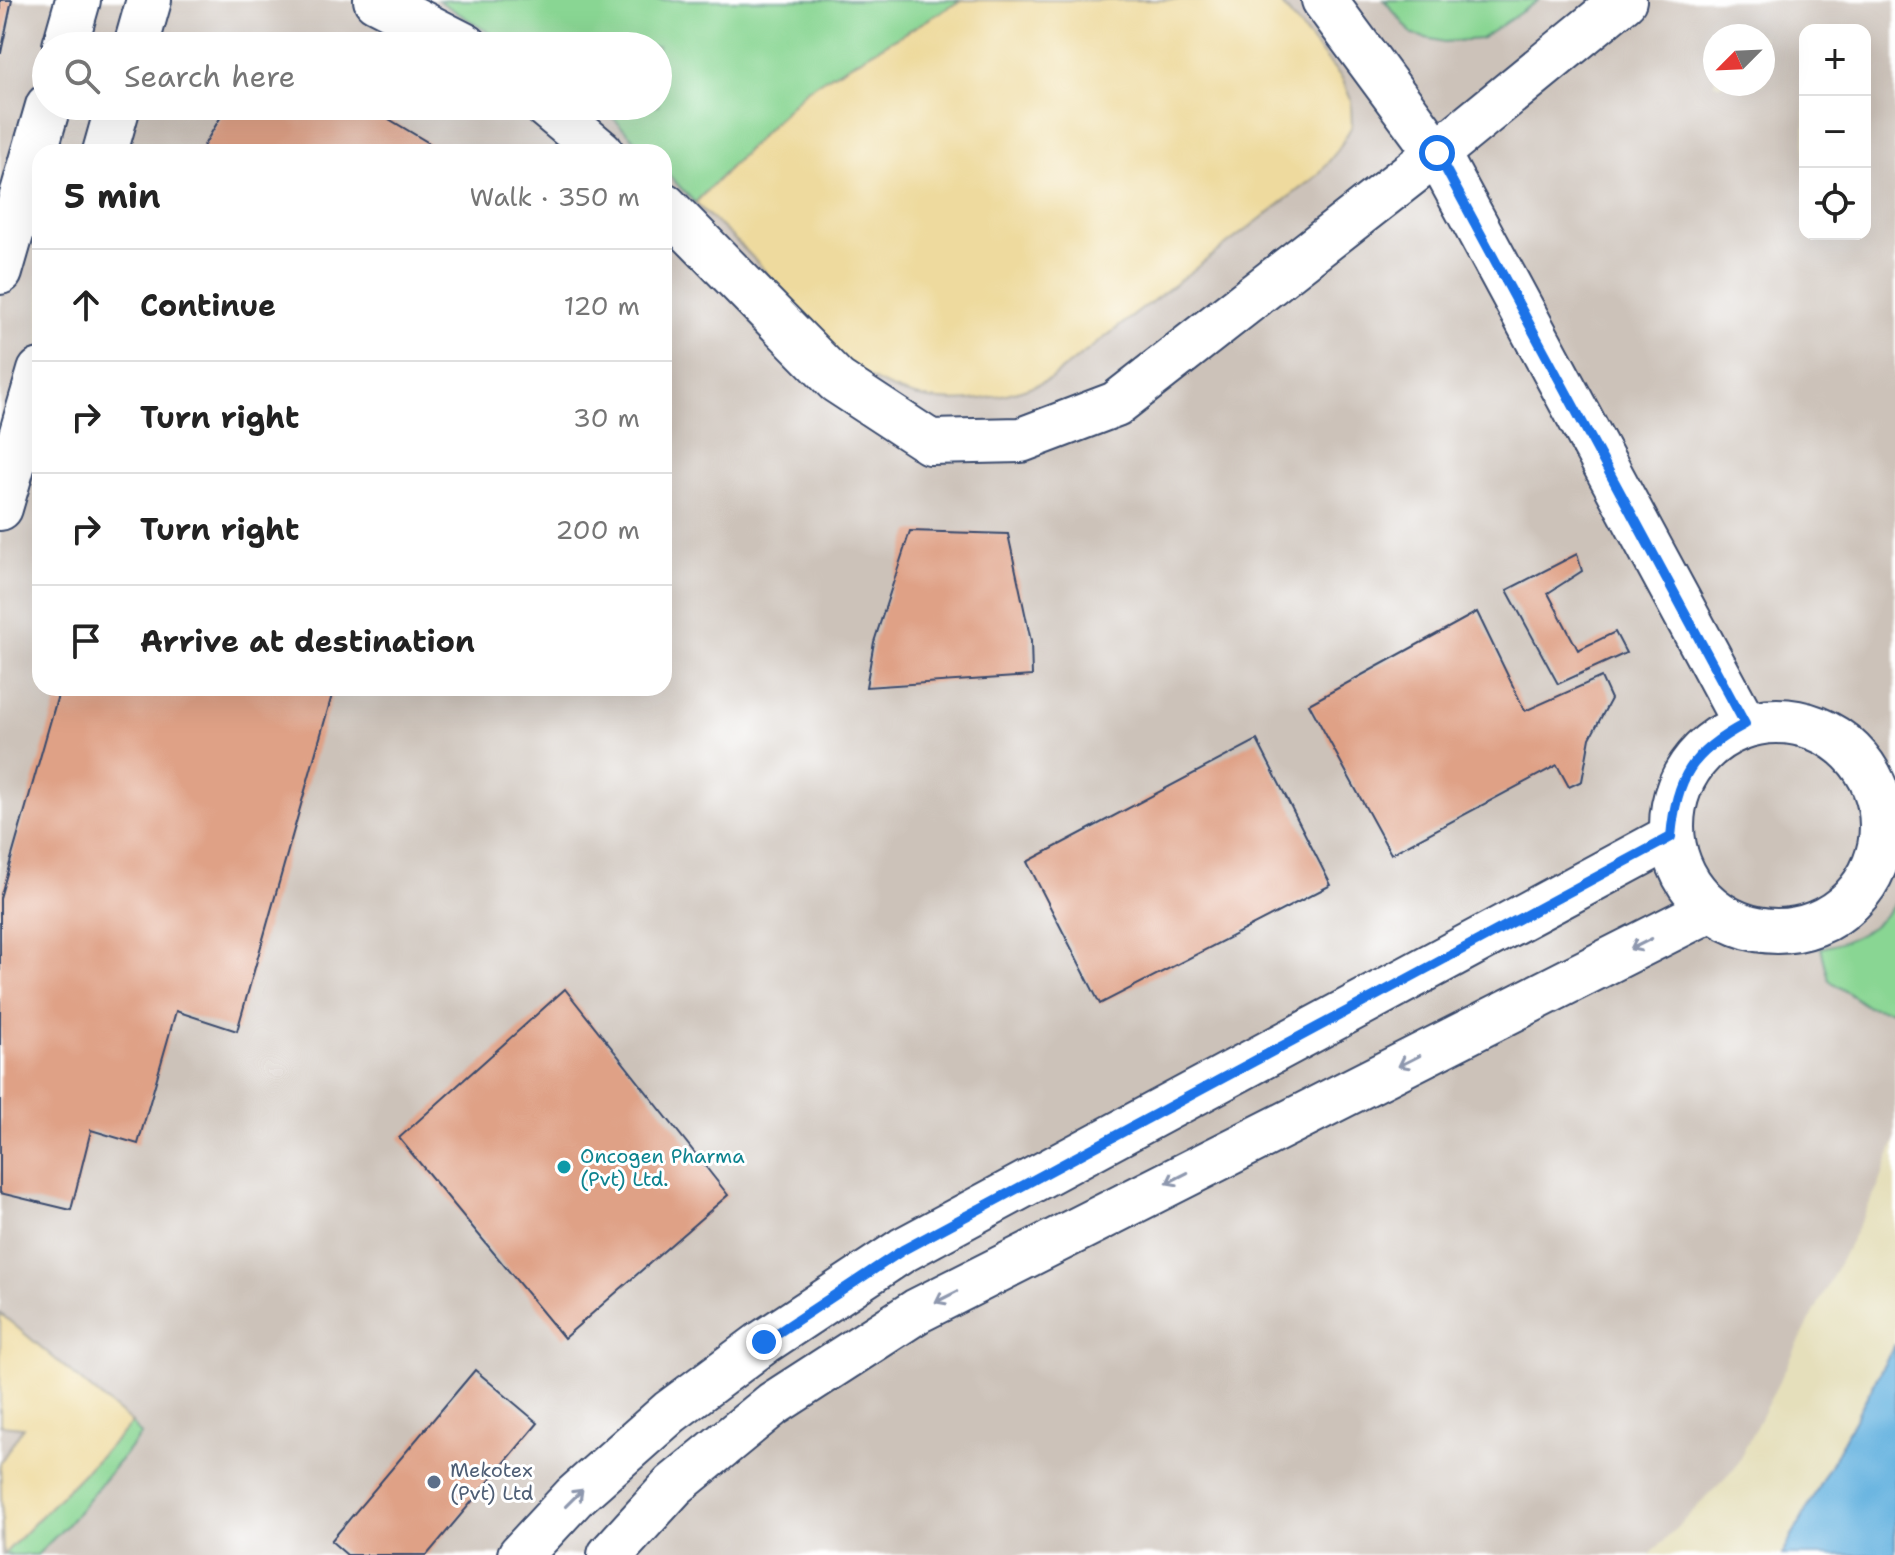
<!DOCTYPE html>
<meta charset="utf-8">
<style>
body{margin:0;font-family:"Shantell Sans",sans-serif;background:#f2f2f2;color:#222}
.controls{position:absolute;right:24px;top:24px;display:grid;overflow:hidden;border-radius:16px;box-shadow:0 8px 32px #0002}
.controls button{width:72px;height:72px;display:grid;place-items:center;padding:0;border:0;border-bottom:2px solid #e0e0e0;background:#fff;color:#222;font:40px sans-serif}
.compass{position:absolute;left:1703px;top:24px;width:72px;height:72px;border-radius:50%;background:#fff;box-shadow:0 8px 32px #0002;rotate:246deg}
.stop{position:absolute;width:24px;height:24px;margin:-18px;border:6px solid #1a73e8;border-radius:50%;background:#fff}
.stop.end{background:#1a73e8;border-color:#fff;box-shadow:0 2px 8px #0008}
.list{margin:0;padding:0;list-style:none}
h2{display:flex;justify-content:space-between;align-items:center;height:104px;margin:0;padding:0 32px;font-size:34px}
h2 small{font-size:26px;font-weight:400;color:#767676}
.list li{display:grid;grid-template-columns:52px 1fr auto;gap:24px;align-items:center;box-sizing:border-box;height:112px;padding:0 32px;border-top:2px solid #e0e0e0}
.list b{display:block;font-size:30px;white-space:nowrap}
.list em{font-size:26px;font-style:normal;color:#767676}
.icon{flex:none;width:44px;height:44px;fill:none;stroke:currentColor;stroke-width:2;stroke-linecap:round;stroke-linejoin:round}
.map{position:relative;flex:none;width:1895px;height:1555px;overflow:hidden}
.search{position:absolute;background:#fff;box-shadow:0 8px 32px #0002;left:32px;top:32px;width:640px;height:88px;display:flex;align-items:center;gap:20px;box-sizing:border-box;padding:0 28px;border-radius:44px;color:#767676;font-size:30px}
.panel{position:absolute;background:#fff;box-shadow:0 8px 32px #0002;left:32px;top:144px;width:640px;height:552px;border-radius:24px}
.map>svg:first-child{display:block}
.industrial{fill:#ccc2b9;fill-rule:evenodd}
.green{fill:#89d693;stroke:#528278;stroke-width:2}
.sand{fill:#eeda9e;stroke:#84847e;stroke-width:2}
.water{fill:#67b4e0;stroke:#41729f;stroke-width:2}
.building{fill:#dfa186}
.lines{fill:none;stroke-linecap:round;stroke-linejoin:round}
.minor-casing{stroke:#39496c;stroke-width:48}
.minor{stroke:#fff;stroke-width:44}
.oneway{stroke:#8d97ae}
.route{stroke:#1a73e8;stroke-width:10}
.culture-dot{fill:#0f9aa8;stroke:#fff;stroke-width:3}
.service-dot{fill:#5c6f8a;stroke:#fff;stroke-width:3}
.labels{text-anchor:middle;stroke-width:6;stroke-linejoin:round;paint-order:stroke}
.culture-label{font-size:20px;fill:#0d838f;stroke:#fff;text-anchor:start}
.service-label{font-size:20px;fill:#4e5e75;stroke:#fff;text-anchor:start}
</style>
<div class="map">
<svg width="1895" height="1555" viewBox="0 0 1895 1555">
<rect width="100%" height="100%" fill="#fff"/>
<filter id="ink" filterUnits="userSpaceOnUse"><feTurbulence type="fractalNoise" baseFrequency=".0125" numOctaves="2"/><feDisplacementMap in="SourceGraphic" scale="16" xChannelSelector="R" yChannelSelector="G"/><feConvolveMatrix kernelMatrix="1 2 1 2 8 2 1 2 1" color-interpolation-filters="sRGB"/></filter>
<filter id="wash" filterUnits="userSpaceOnUse"><feTurbulence type="fractalNoise" baseFrequency=".006" numOctaves="4" result="noise"/><feDisplacementMap in="SourceGraphic" scale="32" xChannelSelector="R" yChannelSelector="G"/><feGaussianBlur stdDeviation="1.8" result="paint"/><feColorMatrix in="noise" values="0 0 0 0 0 0 0 0 0 0 0 0 0 0 0 0 0 1.4 0 .05"/><feComposite in="paint" operator="in"/></filter>
<g filter="url(#wash)">
<rect width="100%" height="100%" fill="#e5dfbb"/>
<path class="industrial" d="M0,0H1895V1141L1879,1185L1735,1468L1650,1555H0ZM1805,30H1865V234H1805ZM1715,36H1763V84H1715ZM46,46H658V106H46ZM40,152H664V688H40Z"/>
<g class="green">
<path d="M438,0H962L806,90L695,203L664,170V152H647L601,106H658V46H510Z"/>
<path d="M1384,0H1539L1481,39L1444,42L1413,35Z"/>
<path d="M1895,903V1011L1868,1007L1829,980L1821,948C1852,941 1876,930 1895,903Z"/>
<path d="M132,1423L141,1435L66,1526L37,1555H3Z"/>
</g>
<g class="sand">
<path d="M962,0H1278L1342,78L1351,100L1352,126L1338,150L1318,175L1049,380C963,415 893,408 823,343C799,322 782,291 761,267C742,244 717,224 695,203L806,90Z"/>
<path d="M0,1313L132,1423L3,1555L0,1463L23,1427L0,1425Z"/>
</g>
<path class="water" d="M1895,1344V1555H1782Z"/>
<g id="blocks">
<g class="building">
<path d="M0,0H12L1,53H0Z"/>
<path d="M211,106H367L444,152H200L223,113Z"/>
<path d="M910,531L1008,534L1031,641L1032,676L866,687L874,642Z"/>
<path d="M1577,554L1582,571L1548,593L1578,650L1615,632L1626,653L1558,684L1507,590Z"/>
<path d="M1477,612L1525,711L1601,677L1611,699L1590,738L1582,781L1569,787L1557,765L1391,854L1309,704Z"/>
<path d="M60,688H334L237,1031L176,1011L138,1144L91,1130L71,1210L0,1193V898Z"/>
<path d="M1257,740L1331,885L1100,1004L1027,862Z"/>
<path d="M565,989L728,1195L564,1338L399,1138Z"/>
<path d="M475,1370L538,1423L427,1555H347L331,1541Z"/>
</g>
</g>
</g>
<g filter="url(#ink)">
<use href="#blocks" fill-opacity="0" stroke="#39496c" stroke-width="2"/>
<g class="lines">
<defs>
<g id="minor">
<path d="M376,0L466,46"/>
<path d="M1324,0L1437,153L1745,724"/>
<path d="M65,46L78,0"/>
<path d="M136,46L149,0"/>
<path d="M546,106L601,152"/>
<path d="M105,152L118,106"/>
<path d="M664,205L837,381L930,442L1021,440L1116,404L1437,153L1624,0"/>
<path d="M0,272L48,106"/>
<path d="M0,508L40,371"/>
<circle cx="1777" cy="826" r="105"/>
<path d="M520,1555L574,1497L670,1412L764,1342L903,1250L1671,837"/>
<path d="M610,1555L674,1485L773,1404L917,1311L1711,909"/>
</g>
</defs>
<use href="#minor" class="minor-casing"/>
<use href="#minor" class="minor"/>
</g>
<defs><path id="oneway-shaft" d="M-6 0H5M1.5-3L5.5 0L1.5 3" fill="none" stroke-width="1.6" stroke-linecap="round" stroke-linejoin="round" transform="scale(2)"/></defs>
<g class="oneway">
<use href="#oneway-shaft" transform="translate(1641 944) rotate(153)"/>
<use href="#oneway-shaft" transform="translate(1409 1061) rotate(153)"/>
<use href="#oneway-shaft" transform="translate(1177 1178) rotate(153)"/>
<use href="#oneway-shaft" transform="translate(946 1297) rotate(153)"/>
<use href="#oneway-shaft" transform="translate(574 1498) rotate(-45)"/>
</g>
</g>
<g class="lines" filter="url(#ink)">
<path class="route" d="M764,1342L903,1250L1671,837C1676,777 1692,752 1745,724L1437,153"/>
</g>
<circle class="culture-dot" cx="564" cy="1167" r="8"/>
<circle class="service-dot" cx="434" cy="1482" r="8"/>
<g class="labels">
<g class="culture-label">
<text x="580" y="1163">Oncogen Pharma<tspan x="580" dy="23">(Pvt) Ltd.</tspan></text>
</g>
<g class="service-label">
<text x="450" y="1477">Mekotex<tspan x="450" dy="23">(Pvt) Ltd</tspan></text>
</g>
</g>
</svg>
<div class="controls">
<button>+</button>
<button>−</button>
<button><svg class="icon" aria-label="locate" viewBox="0 0 24 24"><circle cx="12" cy="12" r="6"/><path d="M12 2v4M12 18v4M2 12h4M18 12h4"/></svg></button>
</div>
<svg class="compass" viewBox="-18 -18 36 36"><path d="M0-13l5 13h-10z" fill="#e53935"/><path d="M0 13l5-13h-10z" fill="#767676"/></svg>
<div class="stop" style="left:1437px;top:153px"></div>
<div class="stop end" style="left:764px;top:1342px"></div>
<div class="search"><svg class="icon" aria-label="search" viewBox="0 0 24 24"><circle cx="10" cy="10" r="6"/><path d="M15 15l6 6"/></svg>Search here</div>
<section class="panel">
<h2>5 min<small>Walk · 350 m</small></h2>
<ul class="list">
<li><svg class="icon" aria-label="ahead" viewBox="0 0 24 24"><path d="M12 20V5M6 11l6-6 6 6"/></svg><div><b>Continue</b></div><em>120 m</em></li>
<li><svg class="icon" aria-label="right" viewBox="0 0 24 24"><path d="M7 20v-9h11M14 6l5 5-5 5"/></svg><div><b>Turn right</b></div><em>30 m</em></li>
<li><svg class="icon" aria-label="right" viewBox="0 0 24 24"><path d="M7 20v-9h11M14 6l5 5-5 5"/></svg><div><b>Turn right</b></div><em>200 m</em></li>
<li><svg class="icon" aria-label="arrive" viewBox="0 0 24 24"><path d="M6 21V4h12l-3 4 3 4H6"/></svg><div><b>Arrive at destination</b></div></li>
</ul>
</section>
</div>
